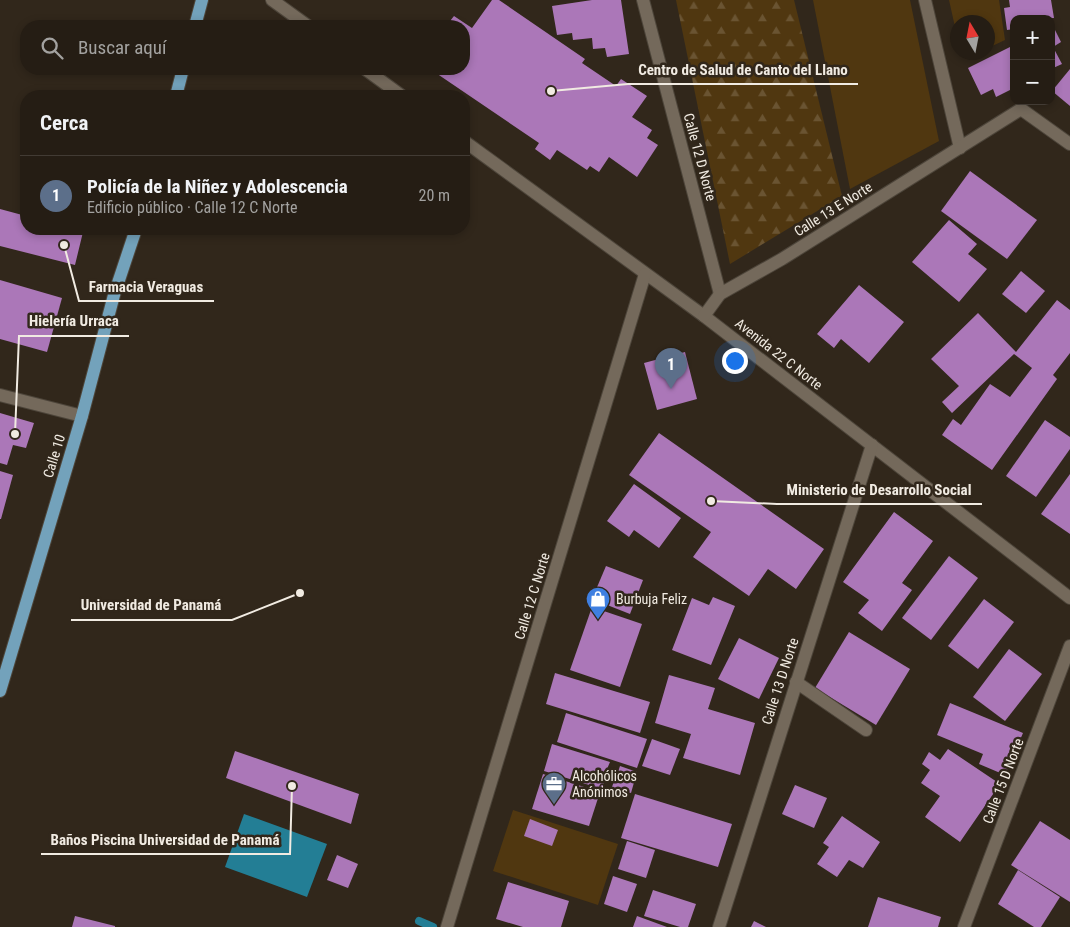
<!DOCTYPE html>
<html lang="es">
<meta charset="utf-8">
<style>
body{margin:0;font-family:"Roboto Condensed",sans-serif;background:#2d261d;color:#f1f3f6}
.controls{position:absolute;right:15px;top:15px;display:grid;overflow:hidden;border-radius:10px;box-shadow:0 2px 8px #0003}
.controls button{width:45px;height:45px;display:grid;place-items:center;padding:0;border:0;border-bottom:1px solid #423b34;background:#251d14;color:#f1f3f6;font:25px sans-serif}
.compass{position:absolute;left:950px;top:15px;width:45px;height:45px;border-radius:50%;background:#251d14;box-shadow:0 2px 8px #0003;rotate:350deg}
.you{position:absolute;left:734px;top:360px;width:18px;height:18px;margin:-12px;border:4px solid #fff;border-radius:50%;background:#1a73e8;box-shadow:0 0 0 8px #1a73e833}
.badge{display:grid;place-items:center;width:32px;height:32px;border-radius:50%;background:#0f766e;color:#fff;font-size:16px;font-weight:700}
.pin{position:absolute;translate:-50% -41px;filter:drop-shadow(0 1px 2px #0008)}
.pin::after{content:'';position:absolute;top:26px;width:18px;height:15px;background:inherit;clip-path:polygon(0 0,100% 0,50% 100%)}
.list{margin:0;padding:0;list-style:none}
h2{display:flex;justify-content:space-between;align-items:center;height:65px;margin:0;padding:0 20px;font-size:21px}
h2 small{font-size:16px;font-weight:400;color:#a3a2a0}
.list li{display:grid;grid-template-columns:32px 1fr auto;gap:15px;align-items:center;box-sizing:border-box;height:80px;padding:0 20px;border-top:1px solid #423b34}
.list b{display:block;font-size:19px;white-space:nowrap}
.list p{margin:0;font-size:16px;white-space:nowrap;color:#a3a2a0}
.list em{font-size:16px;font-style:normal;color:#a3a2a0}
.icon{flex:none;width:28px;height:28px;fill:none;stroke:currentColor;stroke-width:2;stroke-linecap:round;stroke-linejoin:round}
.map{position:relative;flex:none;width:1070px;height:927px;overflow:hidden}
.search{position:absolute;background:#251d14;box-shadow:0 2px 8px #0003;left:20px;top:20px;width:450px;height:55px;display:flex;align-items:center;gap:12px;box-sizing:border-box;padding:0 18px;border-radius:20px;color:#a3a2a0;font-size:19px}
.panel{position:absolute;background:#251d14;box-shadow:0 2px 8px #0003;left:20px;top:90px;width:450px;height:145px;border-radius:20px}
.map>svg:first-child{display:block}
.green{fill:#503710}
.forest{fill:url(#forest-firs)}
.water{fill:#237e95}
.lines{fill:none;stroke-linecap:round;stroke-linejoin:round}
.stream{stroke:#237e95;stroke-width:8}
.building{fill:#ab77b8}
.minor-casing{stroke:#4d453a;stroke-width:14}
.major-casing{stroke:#4d453a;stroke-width:14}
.minor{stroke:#74695b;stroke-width:12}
.major{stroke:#73a2bb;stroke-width:12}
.labels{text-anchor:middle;stroke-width:5;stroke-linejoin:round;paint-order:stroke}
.street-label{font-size:14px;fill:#f1ebe2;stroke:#31271b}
.poi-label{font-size:14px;fill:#f1ebe2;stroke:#31271b;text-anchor:start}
.leader{fill:none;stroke:#f1ebe2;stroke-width:2}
.callout-dot{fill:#f1ebe2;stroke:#31271b;stroke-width:2}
.callout-label{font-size:15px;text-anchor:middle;font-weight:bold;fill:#f1ebe2;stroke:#31271b;stroke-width:5;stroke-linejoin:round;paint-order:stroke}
</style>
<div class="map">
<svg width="1070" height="927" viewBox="0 0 1070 927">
<defs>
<pattern id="forest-firs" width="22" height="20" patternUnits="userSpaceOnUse" patternTransform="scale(1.25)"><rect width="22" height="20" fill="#503710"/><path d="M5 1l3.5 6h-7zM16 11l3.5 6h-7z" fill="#6a5432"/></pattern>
</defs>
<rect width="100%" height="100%" fill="#31271b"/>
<g class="green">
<path d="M813,0H910L939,141L850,189Z"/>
<path d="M949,0H999L1005,40L988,48V22H958L957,36Z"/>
<path d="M513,810L618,844L598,905L493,871Z"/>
</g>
<path class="forest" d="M676,0H794L842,196L730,264Z"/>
<path class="water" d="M244,814L327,844L307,897L225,867Z"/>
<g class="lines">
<path class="stream" d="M419,921L433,927"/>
</g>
<g class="building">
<path d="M492,0H499L585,59L582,63L616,86L621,79L647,96L632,117L652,130L647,138L658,145L637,177L609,157L599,172L590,166L587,170L557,150L550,160L535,149L539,143L430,69H464V26H446L454,16L472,28Z"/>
<path d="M592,0H621L629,54L607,57L605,48L593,49L592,38L573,40L572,33L557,35L552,6Z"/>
<path d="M1009,0H1051L1054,18L1014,19V29L1007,30L1004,8L1010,7Z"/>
<path d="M1051,26H1053L1061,42L1053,47L1062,64L1051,69Z"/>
<path d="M1014,45V88L996,97L993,89L981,95L968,68Z"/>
<path d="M1070,69V106L1052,91Z"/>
<path d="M970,171L1037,220L1007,259L941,211Z"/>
<path d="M0,209L26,216V229H70L83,232L75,265L0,246Z"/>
<path d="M949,220L977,244L968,254L987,269L959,302L912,262Z"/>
<path d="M1021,271L1045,291L1026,313L1002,294Z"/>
<path d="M0,280L62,298L47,352L0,339Z"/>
<path d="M859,285L904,322L869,363L841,339L834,348L817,334Z"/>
<path d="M1057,300L1070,310V353L1053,375L1057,379L992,470L942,435L953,419L961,425L990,384L1010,397L1032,368L1014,354L952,413L942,402L959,386L931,359L978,313L1016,352Z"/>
<path d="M685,352L697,399L657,410L644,363Z"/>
<path d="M0,413L34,423L26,448L13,445L7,465L0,463Z"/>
<path d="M1045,420L1070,437V449L1036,497L1006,476Z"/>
<path d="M659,433L824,549L796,589L768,569L749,596L693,557L711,532L629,475Z"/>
<path d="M0,471L13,475L1,519H0Z"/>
<path d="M1070,474V534L1041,514Z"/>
<path d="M634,484L681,518L659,548L634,530L629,537L607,521Z"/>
<path d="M894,512L933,541L902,583L912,590L882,631L858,613L869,600L843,582Z"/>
<path d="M949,556L978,578L931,640L902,618Z"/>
<path d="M606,566L643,580L630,614L592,599Z"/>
<path d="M713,597L735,606L711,665L672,650L692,598L709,605Z"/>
<path d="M984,599L1014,622L978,669L948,646Z"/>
<path d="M592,607L642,624L620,687L570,670Z"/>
<path d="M849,632L910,669L876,725L815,688Z"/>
<path d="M739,638L779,658L759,699L718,679Z"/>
<path d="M1009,649L1042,674L1005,721L973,697Z"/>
<path d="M555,673L650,702L640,733L546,704Z"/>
<path d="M669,675L715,688L708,709L755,723L740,775L683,758L691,734L655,723Z"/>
<path d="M950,703L1023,733L1005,775L979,764L983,754L937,735Z"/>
<path d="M566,713L647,739L637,768L557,742Z"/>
<path d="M652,739L680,749L670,775L642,766Z"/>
<path d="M552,744L610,762L607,769L618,772L620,766L637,772L631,793L612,787L614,781L605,778L602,789L544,771Z"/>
<path d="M948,749L1000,784L960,842L925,817L940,796L921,783L930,770L922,764L929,752L940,760Z"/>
<path d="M235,751L359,794L351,824L226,778Z"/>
<path d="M543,774L600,792L589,826L532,809Z"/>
<path d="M795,785L827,798L814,828L782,814Z"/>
<path d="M635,794L732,824L718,867L621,838Z"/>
<path d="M842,816L880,842L863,868L849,860L837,877L817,864L829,847L823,843Z"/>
<path d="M530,819L558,830L552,846L524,836Z"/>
<path d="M1040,821L1070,840V902L1011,865Z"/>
<path d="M627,841L655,850L646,878L618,869Z"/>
<path d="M337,855L358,864L348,888L327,880Z"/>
<path d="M1018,870L1060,897L1041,927H1034L998,904Z"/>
<path d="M613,876L637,884L627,912L604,904Z"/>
<path d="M508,882L569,901L561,927H523L496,919Z"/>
<path d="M653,890L696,904L688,927H680L644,916Z"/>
<path d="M878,897L941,917L938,927H868Z"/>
<path d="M75,916L115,926V927H72Z"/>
<path d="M637,916L667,927H633Z"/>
<path d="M754,921L766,927H751Z"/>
</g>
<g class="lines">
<defs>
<g id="minor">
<path d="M272,0L308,26"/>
<path d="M643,0L720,294"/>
<path d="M925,0L960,148"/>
<path d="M365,69L402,96"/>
<path d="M464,141L704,316L1070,598"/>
<path d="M704,316L720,294L782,259L1021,109L1070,144"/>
<path d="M0,395L82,416"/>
<path d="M796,682L866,730"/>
<path d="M447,927L645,274"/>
<path d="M719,927L872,445"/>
<path d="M964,927L1070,646"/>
</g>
<g id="major">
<path d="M195,26L202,0"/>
<path d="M176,96L183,69"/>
<path d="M0,691L82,416L114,295L136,229"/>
</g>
</defs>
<use href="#minor" class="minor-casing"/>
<use href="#major" class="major-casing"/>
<use href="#minor" class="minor"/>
<use href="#major" class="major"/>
</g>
<defs>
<symbol id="shop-pin" viewBox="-11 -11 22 30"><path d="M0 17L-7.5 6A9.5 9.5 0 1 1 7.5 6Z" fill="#3f7fe0" stroke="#31271b"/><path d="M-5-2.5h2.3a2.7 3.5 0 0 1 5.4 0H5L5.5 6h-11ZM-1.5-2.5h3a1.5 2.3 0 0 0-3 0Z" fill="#fff"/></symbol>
<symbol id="office-pin" viewBox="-11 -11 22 30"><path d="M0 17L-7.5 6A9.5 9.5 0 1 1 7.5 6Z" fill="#5c6f8a" stroke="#31271b"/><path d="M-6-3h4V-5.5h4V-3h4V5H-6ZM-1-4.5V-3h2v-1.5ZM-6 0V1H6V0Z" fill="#fff"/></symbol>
</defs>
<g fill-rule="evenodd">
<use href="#shop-pin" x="584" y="585" width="28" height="38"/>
<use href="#office-pin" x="540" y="770" width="28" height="38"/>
</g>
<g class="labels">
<g class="street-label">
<text transform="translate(700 157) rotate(75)" y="5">Calle 12 D Norte</text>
<text transform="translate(833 209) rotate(-32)" y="5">Calle 13 E Norte</text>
<text transform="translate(779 354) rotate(38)" y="5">Avenida 22 C Norte</text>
<text transform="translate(54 456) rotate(-73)" y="5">Calle 10</text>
<text transform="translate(532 596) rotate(-73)" y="5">Calle 12 C Norte</text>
<text transform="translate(780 681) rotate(-72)" y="5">Calle 13 D Norte</text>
<text transform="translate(1003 781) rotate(-69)" y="5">Calle 15 D Norte</text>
</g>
<g class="poi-label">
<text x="616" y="604">Burbuja Feliz</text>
<text x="572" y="781">Alcohólicos<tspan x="572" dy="16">Anónimos</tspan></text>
</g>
</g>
<path class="leader" d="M551 91L628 84H858M64 245L79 301H214M15 434L19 336H129M711 501L777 504H982M300 593L232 620H71M292 786L290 854H41"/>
<g class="callout-dot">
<circle cx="551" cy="91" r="5"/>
<circle cx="64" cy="245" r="5"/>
<circle cx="15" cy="434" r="5"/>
<circle cx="711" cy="501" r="5"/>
<circle cx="300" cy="593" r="5"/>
<circle cx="292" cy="786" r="5"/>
</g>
<g class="callout-label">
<text x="743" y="75">Centro de Salud de Canto del Llano</text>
<text x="146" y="292">Farmacia Veraguas</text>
<text x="74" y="326">Hielería Urraca</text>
<text x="879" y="495">Ministerio de Desarrollo Social</text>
<text x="151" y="610">Universidad de Panamá</text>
<text x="165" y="845">Baños Piscina Universidad de Panamá</text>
</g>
</svg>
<div class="controls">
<button>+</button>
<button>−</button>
</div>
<svg class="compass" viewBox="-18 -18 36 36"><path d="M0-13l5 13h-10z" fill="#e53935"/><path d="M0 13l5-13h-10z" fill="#a3a2a0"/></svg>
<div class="you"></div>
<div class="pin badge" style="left:671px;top:389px;background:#5c6f8a">1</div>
<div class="search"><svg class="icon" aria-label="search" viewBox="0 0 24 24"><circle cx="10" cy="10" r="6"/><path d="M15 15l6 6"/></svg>Buscar aquí</div>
<section class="panel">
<h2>Cerca<small></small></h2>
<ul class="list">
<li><span class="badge" style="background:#5c6f8a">1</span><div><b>Policía de la Niñez y Adolescencia</b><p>Edificio público · Calle 12 C Norte</p></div><em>20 m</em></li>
</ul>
</section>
</div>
